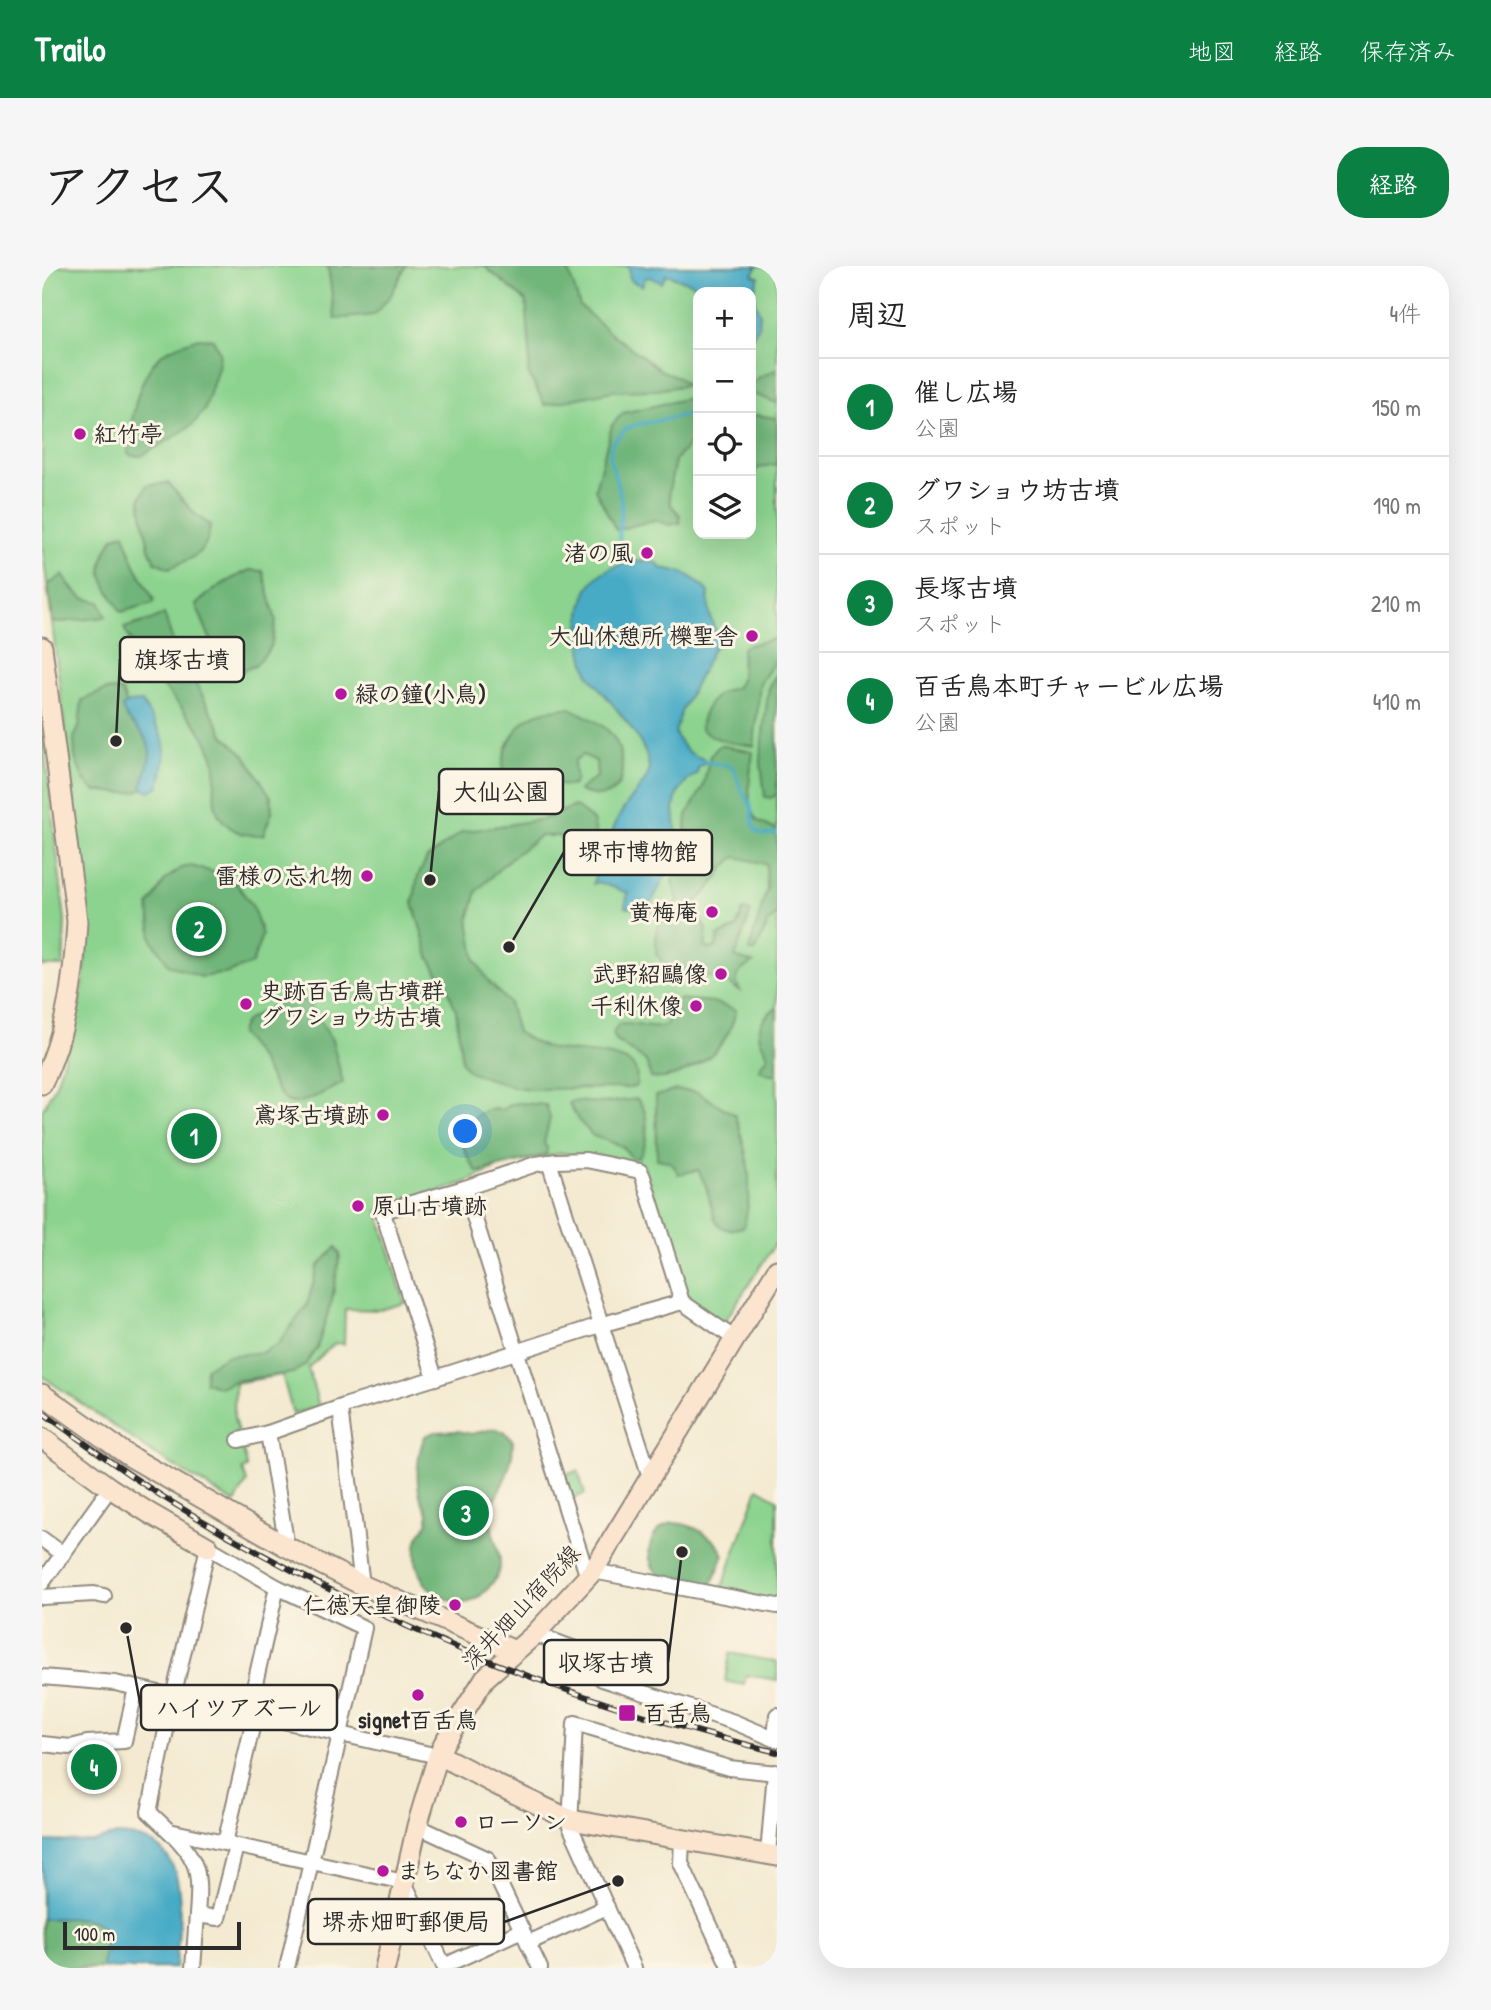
<!DOCTYPE html>
<html lang="ja">
<meta charset="utf-8">
<style>
body{margin:0;font-family:"Patrick Hand","Klee One",sans-serif;background:#f6f6f6;color:#222}
.controls{position:absolute;right:21px;top:21px;display:grid;overflow:hidden;border-radius:14px;box-shadow:0 7px 28px #0002}
.controls button{width:63px;height:63px;display:grid;place-items:center;padding:0;border:0;border-bottom:2px solid #e0e0e0;background:#fff;color:#222;font:35px sans-serif}
.scale{position:absolute;left:21px;bottom:18px;width:178px;box-sizing:border-box;padding-left:7px;border:4px solid #2b2b2b;border-top:0;font-size:19px;line-height:24px;white-space:nowrap;color:#2b2b2b;-webkit-text-stroke:5px #fcf5e5;paint-order:stroke}
.you{position:absolute;left:424px;top:866px;width:24px;height:24px;margin:-18px;border:5px solid #fff;border-radius:50%;background:#1a73e8;box-shadow:0 0 0 10px #1a73e833}
.badge{display:grid;place-items:center;width:46px;height:46px;border-radius:50%;background:#0b8043;color:#fff;font-size:23px;font-weight:700}
.pin{position:absolute;translate:-50% -50%;border:4px solid #fff;box-shadow:0 2px 7px #0006}
.list{margin:0;padding:0;list-style:none}
h2{display:flex;justify-content:space-between;align-items:center;height:91px;margin:0;padding:0 28px;font-size:30px}
h2 small{font-size:23px;font-weight:400;color:#767676}
.list li{display:grid;grid-template-columns:46px 1fr auto;gap:21px;align-items:center;box-sizing:border-box;height:98px;padding:0 28px;border-top:2px solid #e0e0e0}
.list b{display:block;font-size:26px;white-space:nowrap}
.list p{margin:0;font-size:23px;white-space:nowrap;color:#767676}
.list em{font-size:23px;font-style:normal;color:#767676}
.icon{flex:none;width:38px;height:38px;fill:none;stroke:currentColor;stroke-width:2;stroke-linecap:round;stroke-linejoin:round}
.map{position:relative;flex:none;width:735px;height:1702px;overflow:hidden;border-radius:28px}
header{display:flex;align-items:center;gap:42px;box-sizing:border-box;height:98px;padding:0 35px;background:#0b8043;color:#fff}
header strong{font-size:33px}
nav{display:flex;gap:38px;margin-inline-start:auto;font-size:24px}
.intro{display:flex;align-items:center;justify-content:space-between;box-sizing:border-box;height:168px;padding:0 42px}
h1{margin:0;font-size:49px}
.button{padding:18px 32px;border-radius:28px;background:#0b8043;color:#fff;font-size:24px;font-weight:700}
main{display:flex;gap:42px;padding:0 42px}
aside{flex:1;background:#fff;border-radius:28px;box-shadow:0 7px 28px #0002}
.map>svg:first-child{display:block}
.green{fill:#8bd38e;stroke:#5b7f5c;stroke-width:2;fill-rule:evenodd}
.forest{fill:#70b579;stroke:#4e7052;stroke-width:2}
.water{fill:#46abc6;stroke:#386b78;stroke-width:2}
.lines{fill:none;stroke-linecap:round;stroke-linejoin:round}
.stream{stroke:#46abc6;stroke-width:3.5}
.street-casing{stroke:#908a7e;stroke-width:18}
.secondary-casing{stroke:#908a7e;stroke-width:23}
.street{stroke:#fff;stroke-width:14}
.secondary{stroke:#fce5cf;stroke-width:19}
.rail-casing{stroke:#2b2b2b;stroke-width:6}
.rail{stroke:#fcf5e5;stroke-width:3.5;stroke-dasharray:10;stroke-linecap:butt}
.poi-dot{fill:#b5179e;stroke:#fcf5e5;stroke-width:2.5}
.labels{text-anchor:middle;stroke-width:6;stroke-linejoin:round;paint-order:stroke}
.poi-label{font-size:23px;font-weight:bold;fill:#2b2b2b;stroke:#fcf5e5;text-anchor:end}
.street-label{font-size:23px;fill:#2b2b2b;stroke:#fcf5e5}
.leader{fill:none;stroke:#2b2b2b;stroke-width:2.5}
.callout-dot{fill:#2b2b2b;stroke:#fcf5e5;stroke-width:2.5}
.callout{fill:#fcf5e5;stroke:#2b2b2b;stroke-width:2.5}
.callout-label{font-size:24px;text-anchor:middle;font-weight:bold;fill:#2b2b2b}
</style>
<header>
<strong>Trailo</strong>
<nav><a>地図</a><a>経路</a><a>保存済み</a></nav>
</header>
<div class="intro"><h1>アクセス</h1><a class="button">経路</a></div>
<main>
<div class="map">
<svg width="735" height="1702" viewBox="0 0 735 1702">
<rect width="100%" height="100%" fill="#fcf5e5"/>
<filter id="ink" filterUnits="userSpaceOnUse"><feTurbulence type="fractalNoise" baseFrequency=".0143" numOctaves="2"/><feDisplacementMap in="SourceGraphic" scale="14" xChannelSelector="R" yChannelSelector="G"/><feConvolveMatrix kernelMatrix="1 2 1 2 8 2 1 2 1" color-interpolation-filters="sRGB"/></filter>
<filter id="wash" filterUnits="userSpaceOnUse"><feTurbulence type="fractalNoise" baseFrequency=".00686" numOctaves="4" result="noise"/><feDisplacementMap in="SourceGraphic" scale="28" xChannelSelector="R" yChannelSelector="G"/><feGaussianBlur stdDeviation="1.57" result="paint"/><feColorMatrix in="noise" values="0 0 0 0 0 0 0 0 0 0 0 0 0 0 0 0 0 1.4 0 .05"/><feComposite in="paint" operator="in"/></filter>
<g filter="url(#wash)">
<rect width="100%" height="100%" fill="#f4ead1"/>
<g class="green">
<path d="M0,0H735V975L681,1058L646,1033L601,899L596,897L519,887L457,901L422,917L336,945L363,1037L338,1044L303,1043L302,1078L293,1077L266,1102L277,1140L251,1148L240,1109L193,1117L192,1152L205,1199V1202L201,1204L205,1216L193,1237L112,1188L0,1110V845L14,818L35,750L43,702L45,663L30,518L0,278ZM656,26H709V268H656Z"/>
<path d="M0,463L23,654L21,700H0Z"/>
<path d="M536,1205L543,1228L526,1234C523,1225 525,1219 522,1209Z"/>
<path d="M716,1222L735,1233V1335L679,1324Z"/>
<path d="M688,1387L735,1396V1414L704,1409L702,1419L683,1415Z"/>
<path d="M59,1482L56,1518L45,1517L48,1484Z"/>
</g>
<g class="forest">
<path d="M286,0H364L349,29L332,49L293,53Z"/>
<path d="M442,0H525L538,40L566,65L620,105L634,110L645,119L614,124L570,125L503,139L486,107L488,85L484,35Z"/>
<path d="M157,72L171,73L178,87L176,102L163,143L151,158L132,171L99,190H90L86,187C89,156 94,115 116,92C126,81 143,77 157,72Z"/>
<path d="M735,103V137L709,127V121L716,112Z"/>
<path d="M656,130V169L633,194L627,225L629,239L638,249V257L627,259L613,254L574,264L553,223L570,159L581,147Z"/>
<path d="M714,149L735,152V199C728,198 713,202 709,207V151Z"/>
<path d="M126,217L154,249L168,259C167,287 150,293 127,302L113,296L107,282L100,248L98,233L105,219Z"/>
<path d="M82,267L92,297L112,334L111,337L79,346C60,313 50,305 72,271Z"/>
<path d="M208,304L221,305L234,355L229,381L213,400L192,407L176,391L154,339C170,323 187,313 208,304Z"/>
<path d="M21,309L29,321L41,332L58,336L64,351L11,357L6,319Z"/>
<path d="M122,348L132,378L183,471L203,489L229,531L230,546L221,569C204,569 195,569 182,556C165,539 177,515 172,494C171,489 168,484 166,479C160,464 149,453 138,440C117,416 95,391 82,362L115,352Z"/>
<path d="M735,372V392L718,417L712,480C692,477 674,476 659,463C657,452 668,434 678,427C682,424 690,423 695,421L699,414L700,382L703,380Z"/>
<path d="M735,407V528L729,532L723,531L719,497L720,475L727,420Z"/>
<path d="M64,424L80,425L85,441L120,485L108,518L96,525L82,527L53,525L42,515L33,492L32,472L37,461L40,434Z"/>
<path d="M528,442C542,450 560,456 570,469C581,483 587,520 566,528C557,532 547,528 539,526L537,524L555,510L554,495L541,489L533,494L532,502L534,513L531,519L525,520L493,515H472L461,510C458,491 469,466 484,454C496,444 514,443 528,442Z"/>
<path d="M678,479L711,486C709,503 702,540 715,554C719,558 729,561 735,564V648L726,657L713,686L707,684L725,623L724,598L694,591C682,599 679,607 671,618C667,625 659,630 654,636L656,652L665,663L663,681L670,683L674,681L676,670L694,662L701,644L709,645L693,691L711,697C704,701 692,707 695,717C695,720 698,723 699,726L685,716L621,697L614,688V665L624,647L636,635L630,616L642,586L645,549L661,521L668,490Z"/>
<path d="M533,540L551,554L555,573L544,581L516,570H498L466,594L435,625L427,653L433,693L447,716L467,737L475,766C485,772 498,781 509,783C528,787 583,785 593,803C595,808 595,815 594,820L589,822L488,823L473,821L429,807L420,797L414,744L405,722L387,691L371,637L376,610L385,592L420,566L502,553Z"/>
<path d="M149,600L175,607L194,617L211,641L220,669L210,698L186,707L159,711L127,699L110,674L107,640L123,614L139,602Z"/>
<path d="M247,721L268,740L290,774L301,817C288,823 263,838 250,837C236,836 226,805 218,794C212,785 205,777 198,768C200,751 214,751 227,742C235,737 241,729 247,721Z"/>
<path d="M638,733L671,736L694,744C691,759 685,773 674,784C660,799 631,815 609,812L604,795L574,775L571,768L576,759C591,754 608,766 624,759L634,737Z"/>
<path d="M735,742V810L733,808H726L717,803L720,797L726,792C725,785 722,782 719,776C713,761 722,749 735,742Z"/>
<path d="M634,824L655,826L693,849C707,892 712,916 702,961L687,964L679,961L673,953L664,920L656,904L636,908C632,897 626,894 615,893L614,830Z"/>
<path d="M595,833C609,847 607,878 596,892H590L580,880L551,870L537,855L527,838L530,835L559,837Z"/>
<path d="M478,837L504,839L508,852L502,877L505,882L504,889L435,906C422,887 411,868 433,851C442,844 447,842 459,844L470,838Z"/>
<path d="M294,981L298,989L290,1034L275,1082L263,1099L251,1107L193,1115L178,1121L163,1116L164,1102L184,1090L221,1086L235,1079L265,1039L276,1000Z"/>
<path d="M451,1163L463,1166L471,1175C471,1192 467,1206 459,1221C455,1229 450,1237 449,1246C446,1281 477,1296 439,1329C431,1337 420,1338 410,1335C394,1330 381,1320 376,1303C373,1295 373,1280 376,1272C380,1263 388,1258 386,1248C385,1243 381,1238 379,1233C373,1214 375,1188 383,1170L393,1166L416,1165L429,1168Z"/>
<path d="M630,1257C650,1257 673,1270 682,1289L671,1316L667,1319L617,1309C600,1292 606,1264 630,1257Z"/>
<path d="M0,1653C17,1653 58,1646 62,1667C65,1678 61,1691 60,1702H0Z"/>
</g>
<g class="water">
<path d="M585,0H715L711,9L717,11L713,22L712,33L718,48L717,60L709,73V26H661L662,22L624,8L620,17L608,11L603,12L600,20L589,15L587,8L588,5Z"/>
<path d="M597,295L616,297L618,302C642,305 649,309 667,326C665,342 668,356 677,371L639,446L633,467C640,482 646,488 662,493L664,496L656,502L655,508L647,513L635,528L632,542L635,577L632,594L607,641L586,642L583,641L586,627L557,616L551,618L556,598L562,594C567,579 570,560 579,547C586,534 598,524 605,511C618,485 562,431 547,409C536,381 531,327 560,307C570,300 585,297 597,295Z"/>
<path d="M100,436C122,473 129,476 117,520L108,525L101,523L100,518C107,495 115,483 96,463C88,455 83,452 80,441L86,437Z"/>
<path d="M75,1569C155,1571 137,1647 134,1702H60C61,1691 65,1678 63,1667C58,1646 17,1653 0,1653V1575L50,1576Z"/>
</g>
<g class="lines">
<g class="stream">
<path d="M583,298L577,270L580,236L568,192L570,177L583,164L593,159L644,149L656,136"/>
<path d="M664,496L689,500L692,502L699,523L709,540L711,559L715,566L722,569L735,567"/>
</g>
</g>
</g>
<g filter="url(#ink)">
<g class="lines">
<defs>
<g id="street">
<path d="M507,896L609,1214"/>
<path d="M423,922L546,1312"/>
<path d="M393,1112L558,1059L640,1036"/>
<path d="M298,1142L320,1319"/>
<path d="M226,1167L245,1281"/>
<path d="M197,1174L226,1167L305,1139L393,1112L342,950L345,944L423,922L494,898L515,895L544,894L598,905L601,911L640,1036L693,1073"/>
<path d="M0,1273L21,1288"/>
<path d="M551,1305L735,1340"/>
<path d="M0,1317L68,1222"/>
<path d="M0,1331L52,1328L62,1330"/>
<path d="M493,1368L533,1383L560,1413L692,1456L735,1474"/>
<path d="M0,1411L73,1417L396,1490"/>
<path d="M206,1448L235,1321"/>
<path d="M733,1473L735,1449"/>
<path d="M0,1478L29,1481L45,1477L82,1475L94,1422"/>
<path d="M375,1560L446,1593L498,1702"/>
<path d="M128,1566C158,1594 158,1609 155,1649"/>
<path d="M640,1574L639,1597L688,1702"/>
<path d="M183,1577L213,1449"/>
<path d="M726,1588L733,1506"/>
<path d="M486,1677L565,1641"/>
<path d="M402,1700L480,1664"/>
<path d="M151,1702L155,1649L176,1652L194,1580"/>
<path d="M245,1702L322,1362L235,1321L166,1281L131,1431L107,1546L127,1565L362,1616L403,1702"/>
<path d="M592,1702L528,1560L533,1457L687,1502L735,1507"/>
</g>
<g id="secondary">
<path d="M0,381L35,655C32,712 25,766 0,818"/>
<path d="M0,1128L87,1190L245,1281L320,1319L473,1385"/>
<path d="M0,1172L68,1222L107,1247L166,1281"/>
<path d="M396,1490L407,1494L457,1520L529,1554L735,1590"/>
<path d="M343,1702L375,1560L396,1490L402,1477L443,1412L493,1368L551,1305L735,1004"/>
</g>
</defs>
<use href="#street" class="street-casing"/>
<use href="#secondary" class="secondary-casing"/>
<use href="#street" class="street"/>
<use href="#secondary" class="secondary"/>
<defs>
<path id="rail" d="M0,1146C41,1176 83,1207 126,1234C313,1349 521,1435 735,1486"/>
</defs>
<use href="#rail" class="rail-casing"/>
<use href="#rail" class="rail"/>
</g>
</g>
<g class="poi-dot">
<circle cx="38" cy="168" r="7"/>
<circle cx="605" cy="287" r="7"/>
<circle cx="710" cy="370" r="7"/>
<circle cx="299" cy="428" r="7"/>
<circle cx="325" cy="610" r="7"/>
<circle cx="670" cy="646" r="7"/>
<circle cx="679" cy="708" r="7"/>
<circle cx="204" cy="738" r="7"/>
<circle cx="654" cy="740" r="7"/>
<circle cx="341" cy="849" r="7"/>
<circle cx="316" cy="940" r="7"/>
<circle cx="413" cy="1339" r="7"/>
<circle cx="376" cy="1429" r="7"/>
<rect x="576" y="1438" width="18" height="18" rx="3.5"/>
<circle cx="419" cy="1556" r="7"/>
<circle cx="341" cy="1605" r="7"/>
</g>
<g class="labels">
<g class="poi-label">
<text x="52" y="176" text-anchor="start">紅竹亭</text>
<text x="591" y="295">渚の風</text>
<text x="696" y="378">大仙休憩所 櫟聖舎</text>
<text x="313" y="436" text-anchor="start">緑の鐘(小鳥)</text>
<text x="311" y="618">雷様の忘れ物</text>
<text x="656" y="654">黄梅庵</text>
<text x="665" y="716">武野紹鷗像</text>
<text x="218" y="733" text-anchor="start">史跡百舌鳥古墳群<tspan x="218" dy="26">グワショウ坊古墳</tspan></text>
<text x="640" y="748">千利休像</text>
<text x="327" y="857">鳶塚古墳跡</text>
<text x="330" y="948" text-anchor="start">原山古墳跡</text>
<text x="399" y="1347">仁徳天皇御陵</text>
<text x="601" y="1455" text-anchor="start">百舌鳥</text>
<text x="376" y="1462" text-anchor="middle">signet百舌鳥</text>
<text x="433" y="1564" text-anchor="start">ローソン</text>
<text x="355" y="1613" text-anchor="start">まちなか図書館</text>
</g>
<g class="street-label">
<text transform="translate(479 1341) rotate(-47)" y="8">深井畑山宿院線</text>
</g>
</g>
<path class="leader" d="M74 475L78 393M388 614L397 525M467 681L522 586M640 1286L626 1396M84 1362L99 1442M576 1615L462 1656"/>
<g class="callout-dot">
<circle cx="74" cy="475" r="7"/>
<circle cx="388" cy="614" r="7"/>
<circle cx="467" cy="681" r="7"/>
<circle cx="640" cy="1286" r="7"/>
<circle cx="84" cy="1362" r="7"/>
<circle cx="576" cy="1615" r="7"/>
</g>
<g class="callout">
<rect x="78" y="371" width="124" height="45" rx="7"/>
<rect x="397" y="503" width="124" height="45" rx="7"/>
<rect x="522" y="564" width="148" height="45" rx="7"/>
<rect x="502" y="1374" width="124" height="45" rx="7"/>
<rect x="99" y="1419" width="196" height="45" rx="7"/>
<rect x="266" y="1633" width="196" height="45" rx="7"/>
</g>
<g class="callout-label">
<text x="140" y="402">旗塚古墳</text>
<text x="459" y="534">大仙公園</text>
<text x="596" y="594">堺市博物館</text>
<text x="564" y="1405">収塚古墳</text>
<text x="197" y="1450">ハイツアズール</text>
<text x="364" y="1664">堺赤畑町郵便局</text>
</g>
</svg>
<div class="controls">
<button>+</button>
<button>−</button>
<button><svg class="icon" aria-label="locate" viewBox="0 0 24 24"><circle cx="12" cy="12" r="6"/><path d="M12 2v4M12 18v4M2 12h4M18 12h4"/></svg></button>
<button><svg class="icon" aria-label="layers" viewBox="0 0 24 24"><path d="M12 4l9 5-9 5-9-5zM3 14l9 5 9-5"/></svg></button>
</div>
<div class="scale">100 m</div>
<div class="you"></div>
<div class="pin badge" style="left:152px;top:870px">1</div>
<div class="pin badge" style="left:157px;top:663px">2</div>
<div class="pin badge" style="left:424px;top:1247px">3</div>
<div class="pin badge" style="left:52px;top:1501px">4</div>
</div>
<aside>
<h2>周辺<small>4件</small></h2>
<ul class="list">
<li><span class="badge">1</span><div><b>催し広場</b><p>公園</p></div><em>150 m</em></li>
<li><span class="badge">2</span><div><b>グワショウ坊古墳</b><p>スポット</p></div><em>190 m</em></li>
<li><span class="badge">3</span><div><b>長塚古墳</b><p>スポット</p></div><em>210 m</em></li>
<li><span class="badge">4</span><div><b>百舌鳥本町チャービル広場</b><p>公園</p></div><em>410 m</em></li>
</ul>
</aside>
</main>
